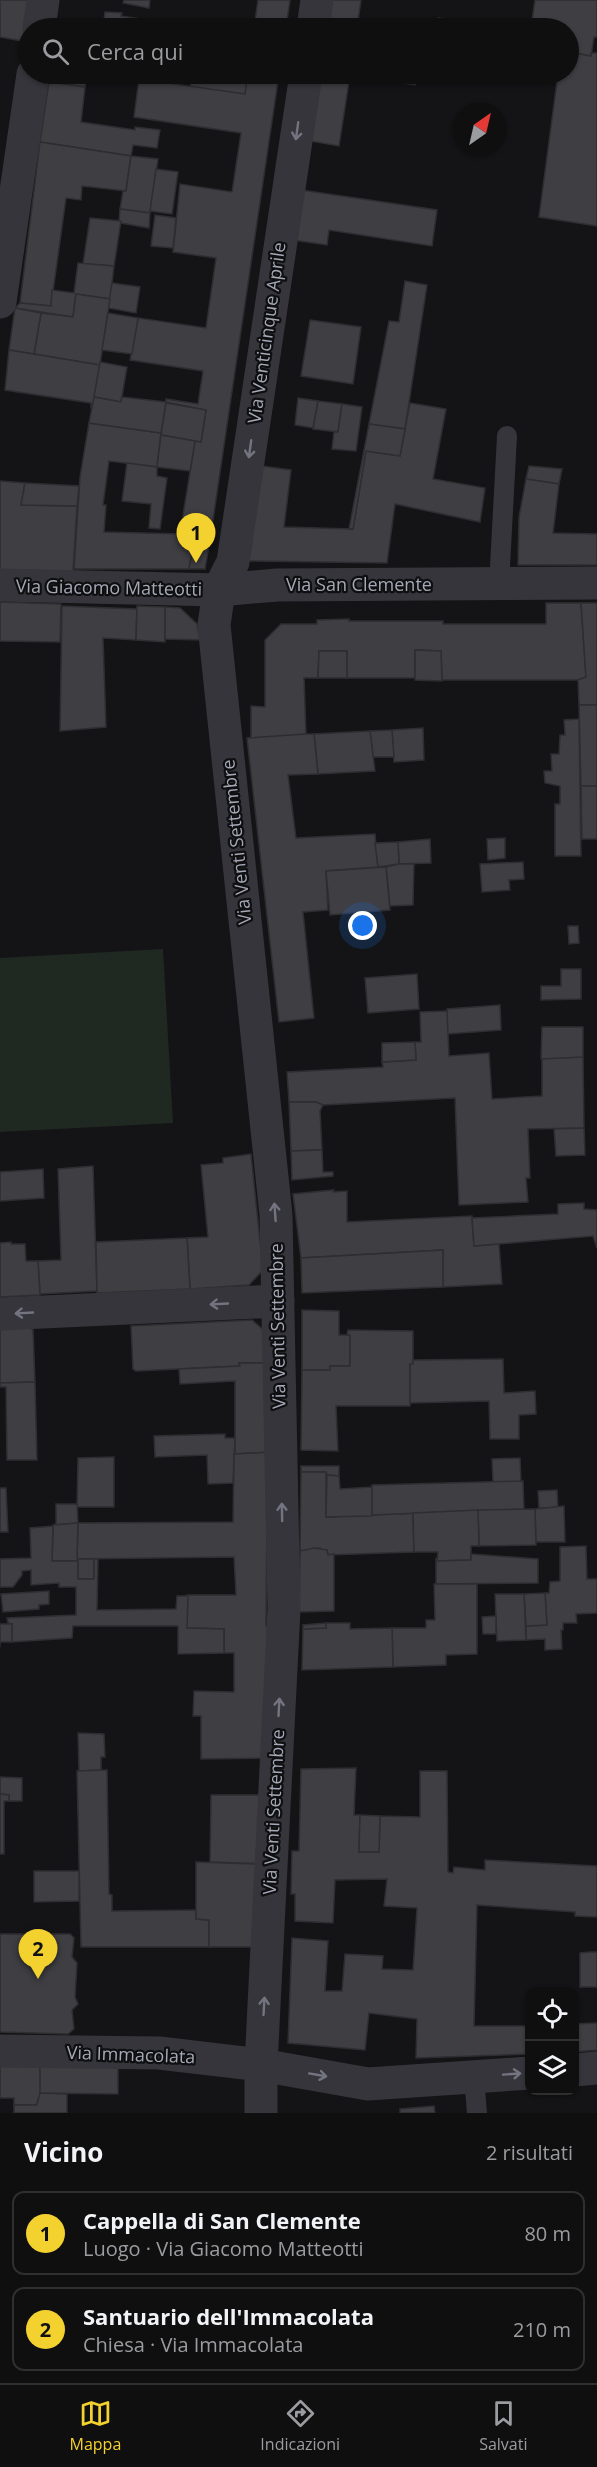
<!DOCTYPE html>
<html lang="it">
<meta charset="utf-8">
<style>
body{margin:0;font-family:"Open Sans",sans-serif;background:#181819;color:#f1f3f6}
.controls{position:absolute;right:18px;bottom:18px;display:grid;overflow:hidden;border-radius:12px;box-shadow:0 2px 4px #0004}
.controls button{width:54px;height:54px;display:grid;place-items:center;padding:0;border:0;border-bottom:2px solid #2f2f30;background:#0f0f10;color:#f1f3f6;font:30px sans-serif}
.compass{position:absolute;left:453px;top:102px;width:54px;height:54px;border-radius:50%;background:#0f0f10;box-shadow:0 2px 4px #0004;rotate:34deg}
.you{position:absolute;left:363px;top:926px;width:21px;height:21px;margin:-15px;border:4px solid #fff;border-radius:50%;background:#1a73e8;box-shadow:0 0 0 9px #1a73e833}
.badge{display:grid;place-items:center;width:39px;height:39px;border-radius:50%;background:#f3d12e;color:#111;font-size:20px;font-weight:700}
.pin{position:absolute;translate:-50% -50px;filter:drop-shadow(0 2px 3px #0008)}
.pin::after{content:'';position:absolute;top:32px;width:21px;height:18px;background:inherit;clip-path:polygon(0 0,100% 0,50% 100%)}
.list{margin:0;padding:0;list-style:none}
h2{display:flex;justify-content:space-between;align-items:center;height:78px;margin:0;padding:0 24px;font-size:26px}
h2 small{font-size:20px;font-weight:400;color:#9b9c9f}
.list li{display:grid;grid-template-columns:39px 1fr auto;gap:18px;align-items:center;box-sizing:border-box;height:84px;margin:0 12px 12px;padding:0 12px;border:2px solid #2f2f30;border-radius:12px}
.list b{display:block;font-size:22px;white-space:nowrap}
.list p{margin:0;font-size:20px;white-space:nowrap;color:#9b9c9f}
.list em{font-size:20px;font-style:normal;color:#9b9c9f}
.icon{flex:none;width:33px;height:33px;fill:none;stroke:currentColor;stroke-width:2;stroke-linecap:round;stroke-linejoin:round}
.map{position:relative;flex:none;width:597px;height:2113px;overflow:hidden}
.search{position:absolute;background:#0f0f10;box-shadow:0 2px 4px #0004;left:18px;right:18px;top:18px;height:66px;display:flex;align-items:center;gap:15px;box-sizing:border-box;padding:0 21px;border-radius:33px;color:#9b9c9f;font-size:22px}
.sheet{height:270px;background:#0f0f10}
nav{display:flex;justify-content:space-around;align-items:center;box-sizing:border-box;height:84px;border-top:2px solid #2f2f30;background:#0f0f10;font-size:16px;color:#9b9c9f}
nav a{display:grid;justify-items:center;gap:3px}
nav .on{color:#f3d12e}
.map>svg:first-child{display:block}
.green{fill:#202822}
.building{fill:#3e3e43;stroke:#2e2e32;stroke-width:1.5}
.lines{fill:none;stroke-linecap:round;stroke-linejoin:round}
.lane{stroke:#35353b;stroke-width:20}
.street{stroke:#35353b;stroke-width:33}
.oneway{stroke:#73747f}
.labels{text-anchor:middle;stroke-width:4.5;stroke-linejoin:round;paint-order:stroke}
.street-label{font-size:18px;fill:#a5a8b6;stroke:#0f0f11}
</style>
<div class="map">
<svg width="597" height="2113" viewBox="0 0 597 2113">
<rect width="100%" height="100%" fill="#141416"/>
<path class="green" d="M163,949L173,1123L0,1132V958Z"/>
<g class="building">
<path d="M0,0H35L28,28V42L0,37Z"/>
<path d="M124,0H150L149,8L123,3Z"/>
<path d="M258,0H290L286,28H254Z"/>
<path d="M328,0H361L357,28H324Z"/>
<path d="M535,0H597V37H594L591,56L568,52V28H531Z"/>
<path d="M105,12L122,13L121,16L147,20L146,28H103Z"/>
<path d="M438,18L465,21L464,28H404L405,20L437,24Z"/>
<path d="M568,52L591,56V53H597V226L539,217L558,74H568Z"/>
<path d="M50,74H87L85,87L49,82Z"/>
<path d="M103,74H140L139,79Z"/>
<path d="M140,74H179L178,85L139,79Z"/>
<path d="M192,74H236V81L247,82L245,94L190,87Z"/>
<path d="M248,74H279L210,540L195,538L189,569H74L80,477L89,423L161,433L157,467L109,461L103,505H106L104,532L180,534L195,441L201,442L206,410L166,402V399L198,404L203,371L130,360L138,318L206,328L216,258L173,252L180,184L232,192L241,133L134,117L139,79L245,94Z"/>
<path d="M319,74H417L415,85L350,75L339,146L310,141Z"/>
<path d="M417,74H440L438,83L416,79Z"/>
<path d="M49,82L85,87L81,122L135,130V127L160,130L157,148L133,145L131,156L40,142Z"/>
<path d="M40,142L131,156L126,191L82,186L81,200L66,198L51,306L20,303Z"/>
<path d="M131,156L158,159L150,213L120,209L123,191H126Z"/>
<path d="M156,169L178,172L172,214L150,211Z"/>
<path d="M301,190L437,210L432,246L329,230L327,245L293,240Z"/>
<path d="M120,209L150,213L149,228L121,223L119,221Z"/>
<path d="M155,215L176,218L173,248L151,246Z"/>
<path d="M90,218L121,221L114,266L83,264Z"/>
<path d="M78,263L114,266L110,299L76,294L73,317L15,308L20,303L51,306L52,290L74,293Z"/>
<path d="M405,281L427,285L405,429L369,424L389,321L399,322Z"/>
<path d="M112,283L140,287L136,313L108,308Z"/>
<path d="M76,294L110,299L100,365L34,354L41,313L73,317Z"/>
<path d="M15,308L41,313L34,354L9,350Z"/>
<path d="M108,313L138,318L132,354L102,350Z"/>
<path d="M310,320L361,327L353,384L301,376Z"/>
<path d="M9,350L100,365L93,409L91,408V403L5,390Z"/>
<path d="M100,362L127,367L121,402L94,397Z"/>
<path d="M94,397L121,402L122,397L166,402L161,433L89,423Z"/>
<path d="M298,398L318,401L313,428L295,425Z"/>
<path d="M318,401L342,404L338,432L313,429Z"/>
<path d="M166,403L206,410L201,442L161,435Z"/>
<path d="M410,403L446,409L433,479L485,488L480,522L395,504L387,563L248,561L262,466L291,470L284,527L353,529L366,451L400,456Z"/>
<path d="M342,404L362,407L356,451L332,449L334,432H338Z"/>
<path d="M369,424L405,429L400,456L366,451L353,529H349Z"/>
<path d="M161,435L195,441L190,471L157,467Z"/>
<path d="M127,463L157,467V476L167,478L160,529L149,528L151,504L122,501Z"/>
<path d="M529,466L562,469L559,484L526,479Z"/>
<path d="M526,479L559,484L553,533L597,534V565H518L519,517Z"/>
<path d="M0,481L25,483L21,505L77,506L73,571L0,570Z"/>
<path d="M25,483L79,486L77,506L21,505Z"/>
<path d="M195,538L210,540L205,569H189Z"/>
<path d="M0,602L61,604L60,642L0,641Z"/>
<path d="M546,603H581L586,677L578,680H442L441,651L415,650V678H347V651H319L318,678H304L306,734L251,740V706L265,707V640L281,624H317V620L349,619V621H443V624H546Z"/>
<path d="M581,603H597V705H579L578,680L586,677Z"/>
<path d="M62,606L137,609L136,640L103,638L106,727L60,731Z"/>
<path d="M137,606L165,607V642L136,640Z"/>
<path d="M165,607L180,608L197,624L200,640L165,639Z"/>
<path d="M415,650L441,651L442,681L415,680Z"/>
<path d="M319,651H347V678H318Z"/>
<path d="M579,705H597V786H581Z"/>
<path d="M579,719L581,856H555V804H560V786L545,783L544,771H552L551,754H559L560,735H565L564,720Z"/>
<path d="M423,728L424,760L394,762L392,730Z"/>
<path d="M392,730L394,757H373L370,731Z"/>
<path d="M370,731L375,771L318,774L314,734Z"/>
<path d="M306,734H314L318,774L288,775L296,838L375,834L378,867L326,871L328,910L303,912L314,1018L279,1022L247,738Z"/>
<path d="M581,786H597V839H582Z"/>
<path d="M505,838V858L488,860L487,839Z"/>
<path d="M430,839L431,863L399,864L398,842Z"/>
<path d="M398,842L399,864L378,867L375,843Z"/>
<path d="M523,862L524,879L509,880L510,890L482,892L480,864Z"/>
<path d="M399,864H414L413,905L390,906L386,867Z"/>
<path d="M386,867L390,910L330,915L326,871Z"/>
<path d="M568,926H578L579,943L569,944Z"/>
<path d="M561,969H581V999L541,1000V986H561Z"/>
<path d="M417,974L419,1009L368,1013L365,978Z"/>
<path d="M500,1005L501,1030L447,1034V1009Z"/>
<path d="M447,1011L449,1056L489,1053L492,1099L542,1096V1058L583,1057L584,1128L528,1129L530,1178H526L528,1202L459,1205L455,1098L323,1105L316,1102H289L287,1072L383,1067L382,1062L416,1060L415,1042H421L420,1012Z"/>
<path d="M542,1027H583V1057L541,1059Z"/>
<path d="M415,1042L416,1060L382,1062V1043Z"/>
<path d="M289,1102H316L323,1105L320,1111L322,1150L291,1151Z"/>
<path d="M584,1128L585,1155L556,1156L554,1129Z"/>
<path d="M322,1150L323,1172H333V1176L292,1180L291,1151Z"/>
<path d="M251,1154L263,1270L249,1285L190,1289L187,1238L208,1237L201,1165L223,1163V1158Z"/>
<path d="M93,1166L97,1291L40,1294L38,1261L61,1260L58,1169Z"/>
<path d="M43,1169L44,1198L0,1201V1172Z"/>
<path d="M334,1190L333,1192L347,1191V1222L472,1216L474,1246L499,1244L502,1284L443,1287V1250L301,1258L293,1194Z"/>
<path d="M584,1203V1209L597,1210V1248L593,1236L474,1246L472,1218L558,1214V1204Z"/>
<path d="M187,1238L190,1289L97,1293L96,1242Z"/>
<path d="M11,1242V1244H25L26,1261H38L40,1295L0,1297V1243Z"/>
<path d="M443,1250V1287L302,1293L301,1258Z"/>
<path d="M302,1310L339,1311V1335H350V1366H330V1370H302Z"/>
<path d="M252,1320L266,1332V1363H239L240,1366L136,1371L133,1369L131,1326Z"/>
<path d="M30,1328L33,1330L35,1382L0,1383V1329Z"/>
<path d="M348,1330L413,1331V1364H410V1406H336L338,1451L301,1450L302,1370H330V1366H350V1335H347Z"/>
<path d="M503,1359L504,1393L535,1391L536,1414L519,1415V1439H490L489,1401L410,1403V1364H413V1360Z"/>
<path d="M239,1363H266L272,1452L235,1454V1381L180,1384L179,1369L240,1366Z"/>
<path d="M35,1382L37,1460H7L6,1387H0V1383Z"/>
<path d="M225,1434V1438H235L233,1483L208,1484L207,1455L155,1457L154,1436Z"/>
<path d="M272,1452L267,1522L266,1626H268L265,1758L201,1759V1716H193L194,1691L234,1692V1653H224V1629L187,1628V1595H236L234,1557L77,1559L78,1523L233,1522L234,1454Z"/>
<path d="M114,1457V1507H77L78,1458Z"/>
<path d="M520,1458L521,1482H493L492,1459Z"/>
<path d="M301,1466H339V1476L327,1475L326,1472H301Z"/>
<path d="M301,1472H326V1517L413,1513L414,1552L328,1555L327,1550L320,1551V1548L300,1551Z"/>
<path d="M327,1475L339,1476L340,1489L372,1487V1516L326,1517Z"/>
<path d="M523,1481L524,1509L372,1515V1485Z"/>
<path d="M0,1488H6L8,1532H0Z"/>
<path d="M557,1490L558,1508H539L538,1491Z"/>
<path d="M56,1504H77L78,1523L56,1525Z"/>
<path d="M564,1506L565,1542H536L535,1509Z"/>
<path d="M535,1509L536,1545L479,1546L478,1510Z"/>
<path d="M478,1510L479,1546H471V1560L437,1561L438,1552H414L413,1513Z"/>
<path d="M78,1523L77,1559H94V1579H78V1561H52L53,1525Z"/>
<path d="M53,1526L52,1561H78V1579H94V1559H98L97,1610L176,1609L177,1596H188L187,1628L224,1629V1653L178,1654V1626H73L72,1638L12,1642V1624L8,1623L7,1618L76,1615V1587H59V1583L31,1585V1570L22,1571V1575L13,1587H0V1559L31,1558L30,1528Z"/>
<path d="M586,1546L587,1579H597V1613L576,1614L577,1623H563V1630H561L562,1649L545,1650V1639L526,1640V1626L547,1625L545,1593H549L550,1582L560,1581V1547Z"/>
<path d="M314,1548L327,1550L328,1555L334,1554V1611L299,1612L300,1551Z"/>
<path d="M471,1554L538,1559V1583L436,1584V1558L437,1561L471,1560Z"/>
<path d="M434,1584H477V1654L446,1655V1665L393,1667L392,1628H426V1620H435Z"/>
<path d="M49,1591V1604L39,1605V1609L3,1612L1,1594Z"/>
<path d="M545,1593L547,1625L526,1626L524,1594Z"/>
<path d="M495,1594H524L526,1640L497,1641Z"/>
<path d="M496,1616V1634H483L482,1617Z"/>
<path d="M326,1623H350V1629L392,1628L393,1667L302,1670L303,1629L326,1628Z"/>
<path d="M326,1623V1628L303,1629V1625Z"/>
<path d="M0,1624H12V1642H0V1647Z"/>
<path d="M78,1733L104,1734L105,1757H101V1770L79,1771Z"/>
<path d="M356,1768L354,1815H360L359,1852H379L380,1816L420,1817V1771H447L448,1872L453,1873L454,1867L485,1870V1860L597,1866V1917L575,1916V1912L477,1905L474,2026H530V2054L416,2058L417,2019L369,2013L365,2050L288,2043L292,1938L328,1941L325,1991H342L345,1954L383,1956L382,1969L413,1970L417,1908L384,1906L387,1879L335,1880L333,1923L295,1921V1894H291L292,1851H299L301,1769Z"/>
<path d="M107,1770L109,1894L112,1895V1911L196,1910V1919L209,1920V1947H81L77,1771Z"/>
<path d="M0,1777L22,1778V1801H9V1795L0,1794Z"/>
<path d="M0,1794L9,1795V1801H4V1854H0Z"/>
<path d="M211,1795H266L260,1864L210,1862Z"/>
<path d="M360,1815L380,1816L379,1852H359Z"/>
<path d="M196,1862L260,1864L258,1947H209V1920L196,1919Z"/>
<path d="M34,1871H79V1901L34,1902Z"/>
<path d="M0,1934H70L74,1938L72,1957L77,1963L75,1997L78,2004L72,2010L74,2029L68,2034L0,2032Z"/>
<path d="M590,1952H597V1987H580V1953Z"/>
<path d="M597,2023V2050L574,2052V2024Z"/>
<path d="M0,2059H40L41,2099H38L37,2105H14V2098H0Z"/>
<path d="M40,2061L118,2062V2094L40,2093Z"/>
<path d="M40,2093L67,2094V2113H14V2105H37Z"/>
<path d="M434,2106L435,2113H400V2109Z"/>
</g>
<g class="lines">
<g class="lane">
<path d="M499,585L507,436"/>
<path d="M474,2077L477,2113"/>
</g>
<g class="street">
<path d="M39,28L43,0"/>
<path d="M313,28L317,0"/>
<path d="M0,302L33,74"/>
<path d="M0,585L219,590L277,585L597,583"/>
<path d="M0,1314L278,1301"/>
<path d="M0,2051L159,2053L261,2065L368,2084L530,2073"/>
<path d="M574,2070L597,2068"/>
<path d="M261,2113V2065L284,1609L276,1215L214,625L219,590L233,562L306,74"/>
</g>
</g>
<defs><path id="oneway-shaft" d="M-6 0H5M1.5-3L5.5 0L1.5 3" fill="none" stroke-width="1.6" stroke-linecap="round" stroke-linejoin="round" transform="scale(1.5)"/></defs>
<g class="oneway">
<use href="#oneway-shaft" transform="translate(297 131) rotate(98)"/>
<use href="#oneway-shaft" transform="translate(250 449) rotate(98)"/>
<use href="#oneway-shaft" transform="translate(275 1212) rotate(-94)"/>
<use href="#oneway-shaft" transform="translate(219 1304) rotate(177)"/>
<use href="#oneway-shaft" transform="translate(24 1313) rotate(177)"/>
<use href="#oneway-shaft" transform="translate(282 1512) rotate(-91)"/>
<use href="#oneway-shaft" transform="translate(279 1707) rotate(-87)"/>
<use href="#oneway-shaft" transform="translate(264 2006) rotate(-87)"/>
<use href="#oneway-shaft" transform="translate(512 2074) rotate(-4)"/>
<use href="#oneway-shaft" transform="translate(318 2075) rotate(10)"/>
</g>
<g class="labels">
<g class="street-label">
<text transform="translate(267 333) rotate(-82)" y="6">Via Venticinque Aprile</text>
<text x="359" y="591">Via San Clemente</text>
<text transform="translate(109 588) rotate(1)" y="6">Via Giacomo Matteotti</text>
<text transform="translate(237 842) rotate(-96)" y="6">Via Venti Settembre</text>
<text transform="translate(278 1326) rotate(-91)" y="6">Via Venti Settembre</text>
<text transform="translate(274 1812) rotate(-87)" y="6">Via Venti Settembre</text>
<text transform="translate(131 2055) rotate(2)" y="6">Via Immacolata</text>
</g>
</g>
</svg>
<div class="controls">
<button><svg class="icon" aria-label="locate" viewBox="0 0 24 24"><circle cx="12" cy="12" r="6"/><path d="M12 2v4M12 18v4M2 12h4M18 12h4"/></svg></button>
<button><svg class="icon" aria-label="layers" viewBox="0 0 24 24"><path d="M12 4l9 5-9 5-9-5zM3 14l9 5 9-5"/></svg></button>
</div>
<svg class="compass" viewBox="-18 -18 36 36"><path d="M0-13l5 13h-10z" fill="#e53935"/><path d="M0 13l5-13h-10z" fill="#9b9c9f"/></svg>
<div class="you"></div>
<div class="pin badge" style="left:196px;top:563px">1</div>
<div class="pin badge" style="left:38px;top:1979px">2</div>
<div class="search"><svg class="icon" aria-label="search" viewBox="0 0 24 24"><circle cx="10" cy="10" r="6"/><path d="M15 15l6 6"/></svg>Cerca qui</div>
</div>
<section class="sheet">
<h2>Vicino<small>2 risultati</small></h2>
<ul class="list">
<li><span class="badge">1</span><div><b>Cappella di San Clemente</b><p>Luogo · Via Giacomo Matteotti</p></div><em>80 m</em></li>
<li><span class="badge">2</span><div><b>Santuario dell'Immacolata</b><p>Chiesa · Via Immacolata</p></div><em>210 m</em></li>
</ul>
</section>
<nav>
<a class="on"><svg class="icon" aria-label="map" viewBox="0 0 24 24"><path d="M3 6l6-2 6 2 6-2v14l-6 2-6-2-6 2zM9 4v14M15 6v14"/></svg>Mappa</a>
<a><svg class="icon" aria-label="directions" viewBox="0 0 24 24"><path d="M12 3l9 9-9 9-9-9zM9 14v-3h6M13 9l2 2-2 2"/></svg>Indicazioni</a>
<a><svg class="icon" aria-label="saved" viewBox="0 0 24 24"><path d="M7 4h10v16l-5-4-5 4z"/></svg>Salvati</a>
</nav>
